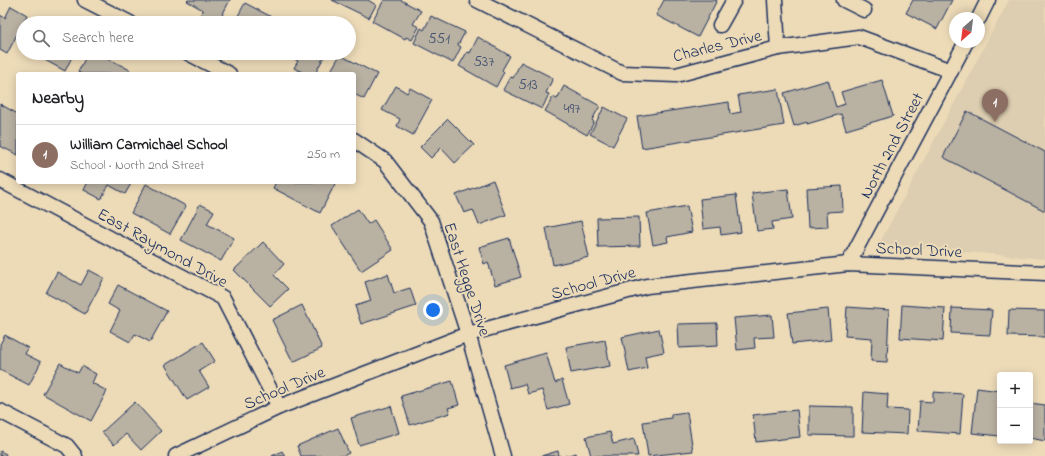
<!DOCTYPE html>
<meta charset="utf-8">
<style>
body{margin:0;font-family:"Indie Flower",sans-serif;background:#f2f2f2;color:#202124}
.controls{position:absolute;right:12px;bottom:12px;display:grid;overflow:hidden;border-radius:4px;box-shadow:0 2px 10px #0003}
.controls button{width:36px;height:36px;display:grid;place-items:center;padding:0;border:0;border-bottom:1px solid #e0e0e0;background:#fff;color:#202124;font:20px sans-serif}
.compass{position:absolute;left:949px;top:12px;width:36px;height:36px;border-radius:50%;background:#fff;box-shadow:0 2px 10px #0003;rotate:208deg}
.you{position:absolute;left:433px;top:310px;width:14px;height:14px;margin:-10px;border:3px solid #fff;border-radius:50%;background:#1a73e8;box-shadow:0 0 0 6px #1a73e833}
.badge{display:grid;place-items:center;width:26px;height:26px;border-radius:50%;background:#1b2f5e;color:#fff;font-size:13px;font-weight:700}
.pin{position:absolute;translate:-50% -33px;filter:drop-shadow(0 1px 2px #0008)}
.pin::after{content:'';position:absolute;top:21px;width:14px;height:12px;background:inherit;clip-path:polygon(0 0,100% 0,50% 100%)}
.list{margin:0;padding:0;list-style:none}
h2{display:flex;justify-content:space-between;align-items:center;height:52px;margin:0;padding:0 16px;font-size:17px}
h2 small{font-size:13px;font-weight:400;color:#757577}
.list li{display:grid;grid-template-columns:26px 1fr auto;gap:12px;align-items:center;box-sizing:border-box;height:60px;padding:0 16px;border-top:1px solid #e0e0e0}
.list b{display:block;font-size:15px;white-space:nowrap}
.list p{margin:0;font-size:13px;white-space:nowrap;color:#757577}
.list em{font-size:13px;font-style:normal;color:#757577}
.icon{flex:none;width:22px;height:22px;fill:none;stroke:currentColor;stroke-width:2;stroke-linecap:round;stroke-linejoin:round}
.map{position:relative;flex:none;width:1045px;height:456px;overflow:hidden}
.search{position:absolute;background:#fff;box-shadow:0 2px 10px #0003;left:16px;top:16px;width:340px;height:44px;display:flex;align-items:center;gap:10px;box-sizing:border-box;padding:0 14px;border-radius:22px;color:#757577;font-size:15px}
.panel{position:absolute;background:#fff;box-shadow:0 2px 10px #0003;left:16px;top:72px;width:340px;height:112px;border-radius:4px}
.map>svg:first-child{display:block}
.built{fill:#ddceb1}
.building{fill:#b9b1a2;stroke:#1b2f5e}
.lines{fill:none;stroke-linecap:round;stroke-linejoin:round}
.minor-casing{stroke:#1b2f5e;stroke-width:17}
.minor{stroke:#eddbb8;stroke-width:14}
.labels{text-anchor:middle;stroke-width:4;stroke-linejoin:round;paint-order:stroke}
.number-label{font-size:15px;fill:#42506f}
.street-label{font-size:17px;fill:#1b2f5e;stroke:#eddbb8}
</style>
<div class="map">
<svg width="1045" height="456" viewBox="0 0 1045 456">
<rect width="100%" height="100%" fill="#eddbb8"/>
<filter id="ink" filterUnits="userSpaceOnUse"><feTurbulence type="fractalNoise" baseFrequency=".025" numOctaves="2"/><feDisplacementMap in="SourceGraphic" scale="8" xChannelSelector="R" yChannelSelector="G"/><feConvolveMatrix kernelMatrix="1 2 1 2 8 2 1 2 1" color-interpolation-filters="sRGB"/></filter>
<g filter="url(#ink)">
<path class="built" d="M1009,0H1045V259L879,244Z"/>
<g class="building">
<path d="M188,0H230L218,23H207L198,18L203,10L187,1Z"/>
<path d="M332,0H368L376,5L369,18Z"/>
<path d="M384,0H401L421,11L413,24L419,27L412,40L406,37L405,39L372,21Z"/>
<path d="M664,0H717L698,37L656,15Z"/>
<path d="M913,0H952L937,29L906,13Z"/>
<path d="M245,3L281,22V23H234Z"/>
<path d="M11,6L27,15L7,54L0,50V15L5,18Z"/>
<path d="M431,16L465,32L458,45L461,47L453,63L414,43L421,28L424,30Z"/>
<path d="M478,37L510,56L502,70L504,72L496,87L459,66L467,52L470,53Z"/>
<path d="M43,53H74L65,71L43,59L46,55Z"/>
<path d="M88,53H98L130,70L128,74H82L78,72Z"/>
<path d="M283,53H326L315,74H306L294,68L298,61Z"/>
<path d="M340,55L377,74L364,99L354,94V74H329Z"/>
<path d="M521,62L553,78L546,93L549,94L542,109L503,90L510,77L513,78Z"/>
<path d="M828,80L836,107L845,104L841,92L882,80L893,116L846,130L841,114L807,124V122L794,126L784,93Z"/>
<path d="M396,86L407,93L410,88L432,100L413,135L397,126L400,119L382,110Z"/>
<path d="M564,86L600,106L592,120L594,122L587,135L545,111L553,97L557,99Z"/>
<path d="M778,89L784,125L642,148L637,116L729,102L730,114L741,112L738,95Z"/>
<path d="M0,104L16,113L18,108V155L0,146Z"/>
<path d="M604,107L627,119L613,146L590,134Z"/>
<path d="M967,111L1045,152V211L943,157Z"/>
<path d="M448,119L474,145L455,163L441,148L431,158L420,147Z"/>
<path d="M493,180L506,215L479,225L473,210L464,213L456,195Z"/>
<path d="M88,182H132L125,194L109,185L101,199L84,190Z"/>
<path d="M276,182H336L320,213L273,188Z"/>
<path d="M146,184L186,206L170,234L131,213Z"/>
<path d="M842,186L843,211L827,212L828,227L808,228L806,188Z"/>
<path d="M788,189L792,219L772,222L773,229L757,231L752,193Z"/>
<path d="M736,195L741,232L721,235L720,227L703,229L700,199Z"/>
<path d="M200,204L214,211L207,224L234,238L221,261L181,240Z"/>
<path d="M687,206L692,232L667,237L668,242L653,245L647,213Z"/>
<path d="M358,209L368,224L374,220L393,250L361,271L332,226Z"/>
<path d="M639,217L640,246L598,247L597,218Z"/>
<path d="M581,221L589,257L553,265L546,228Z"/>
<path d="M509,238L521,277L495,285L488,262L484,264L479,247Z"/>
<path d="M263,242L284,264L274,275L288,289L270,306L234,270Z"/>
<path d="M89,270L104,278L85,314L46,293L57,272L81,285Z"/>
<path d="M388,274L394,293L410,288L416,306L361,324L355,306L371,301L365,282Z"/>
<path d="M118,285L167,311L150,342L135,334L130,342L110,331L120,311L108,304Z"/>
<path d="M302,305L322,348L293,362L272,320Z"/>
<path d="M902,305L945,308L943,341L900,338Z"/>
<path d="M847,307L889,310L887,362L871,361L872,338L845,336Z"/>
<path d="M952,308L992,310L990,335L951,333Z"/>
<path d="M828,309L831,340L792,344L788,313Z"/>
<path d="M1009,310L1045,311V337L1008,336Z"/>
<path d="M772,315L774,337L754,338L755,348L737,350L734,318Z"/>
<path d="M717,323L718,346L679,348L678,324Z"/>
<path d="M659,329L664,352L645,356L647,368L629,372L622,337Z"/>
<path d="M5,335L28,348L25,354L41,362L29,385L0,370V344Z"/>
<path d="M605,340L610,366L571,373L566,347Z"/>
<path d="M203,342L215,361L199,371L209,387L187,400L165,365Z"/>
<path d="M546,353L555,383L562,380L569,404L548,410L542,390L528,394L525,384L510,388L504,365Z"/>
<path d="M60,363L78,373L82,366L96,374L92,383L107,391L91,421L43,394Z"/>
<path d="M452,381L459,405L448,408L450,413L410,425L401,396Z"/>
<path d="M977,388L1000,391V436L972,433Z"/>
<path d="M864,392L888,394L887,409L908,410L907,434L862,432Z"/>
<path d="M933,392L963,394L960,434L918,431L920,401L933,402Z"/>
<path d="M135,402L161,431L141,450L126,434L114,445L102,432Z"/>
<path d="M1030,403L1045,405V441L1030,438Z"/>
<path d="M391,406L399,433L359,445L351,418Z"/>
<path d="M809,406L853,407V436L809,435Z"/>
<path d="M797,410L800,437L756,442L753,415Z"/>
<path d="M687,412L693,451L648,456L643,422L671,418V414Z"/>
<path d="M338,428L349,453L343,456H301L297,446Z"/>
<path d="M610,432L613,444L634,439L638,456H591L586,437Z"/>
<path d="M0,451L6,454L5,456H0Z"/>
<path d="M282,451L285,456H272Z"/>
<path d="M558,451L559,456H541Z"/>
<path d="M576,453L577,456H565Z"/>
</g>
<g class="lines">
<defs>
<g id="minor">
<path d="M85,0L130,23"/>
<path d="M477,0L622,73L676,75L778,48L859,37L951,71"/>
<path d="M775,0L778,48"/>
<path d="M844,0L864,10"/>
<path d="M979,18L988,0"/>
<path d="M720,25L734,0"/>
<path d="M188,53L229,74"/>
<path d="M354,140L385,161L431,221L468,334L503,456"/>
<path d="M0,180L223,298L279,407"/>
<path d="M848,264L966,42"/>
<path d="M0,411L67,446L75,456"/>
<path d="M176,456L279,407L468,334L647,286L848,264L1045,273"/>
</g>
</defs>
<use href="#minor" class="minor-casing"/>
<use href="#minor" class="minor"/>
</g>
</g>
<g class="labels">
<g class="number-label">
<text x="439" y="43">551</text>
<text x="484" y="66">537</text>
<text x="528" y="89">513</text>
<text x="572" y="113">497</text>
</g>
<g class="street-label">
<text transform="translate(717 45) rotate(-14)" y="6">Charles Drive</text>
<text transform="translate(891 145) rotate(-62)" y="6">North 2nd Street</text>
<text transform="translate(163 247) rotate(29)" y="6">East Raymond Drive</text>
<text transform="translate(919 249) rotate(3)" y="6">School Drive</text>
<text transform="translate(468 279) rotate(72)" y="6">East Hegge Drive</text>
<text transform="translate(593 282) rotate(-15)" y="6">School Drive</text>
<text transform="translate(284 387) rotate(-23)" y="6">School Drive</text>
</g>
</g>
</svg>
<div class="controls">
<button>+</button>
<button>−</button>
</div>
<svg class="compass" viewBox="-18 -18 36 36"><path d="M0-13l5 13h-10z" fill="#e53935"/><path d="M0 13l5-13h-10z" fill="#757577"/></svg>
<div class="you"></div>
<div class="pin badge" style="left:995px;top:122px;background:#8d6e63">1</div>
<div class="search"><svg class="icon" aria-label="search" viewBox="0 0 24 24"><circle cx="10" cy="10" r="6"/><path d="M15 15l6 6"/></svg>Search here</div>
<section class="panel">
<h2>Nearby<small></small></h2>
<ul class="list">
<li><span class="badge" style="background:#8d6e63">1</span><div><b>William Carmichael School</b><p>School · North 2nd Street</p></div><em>250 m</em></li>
</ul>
</section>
</div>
